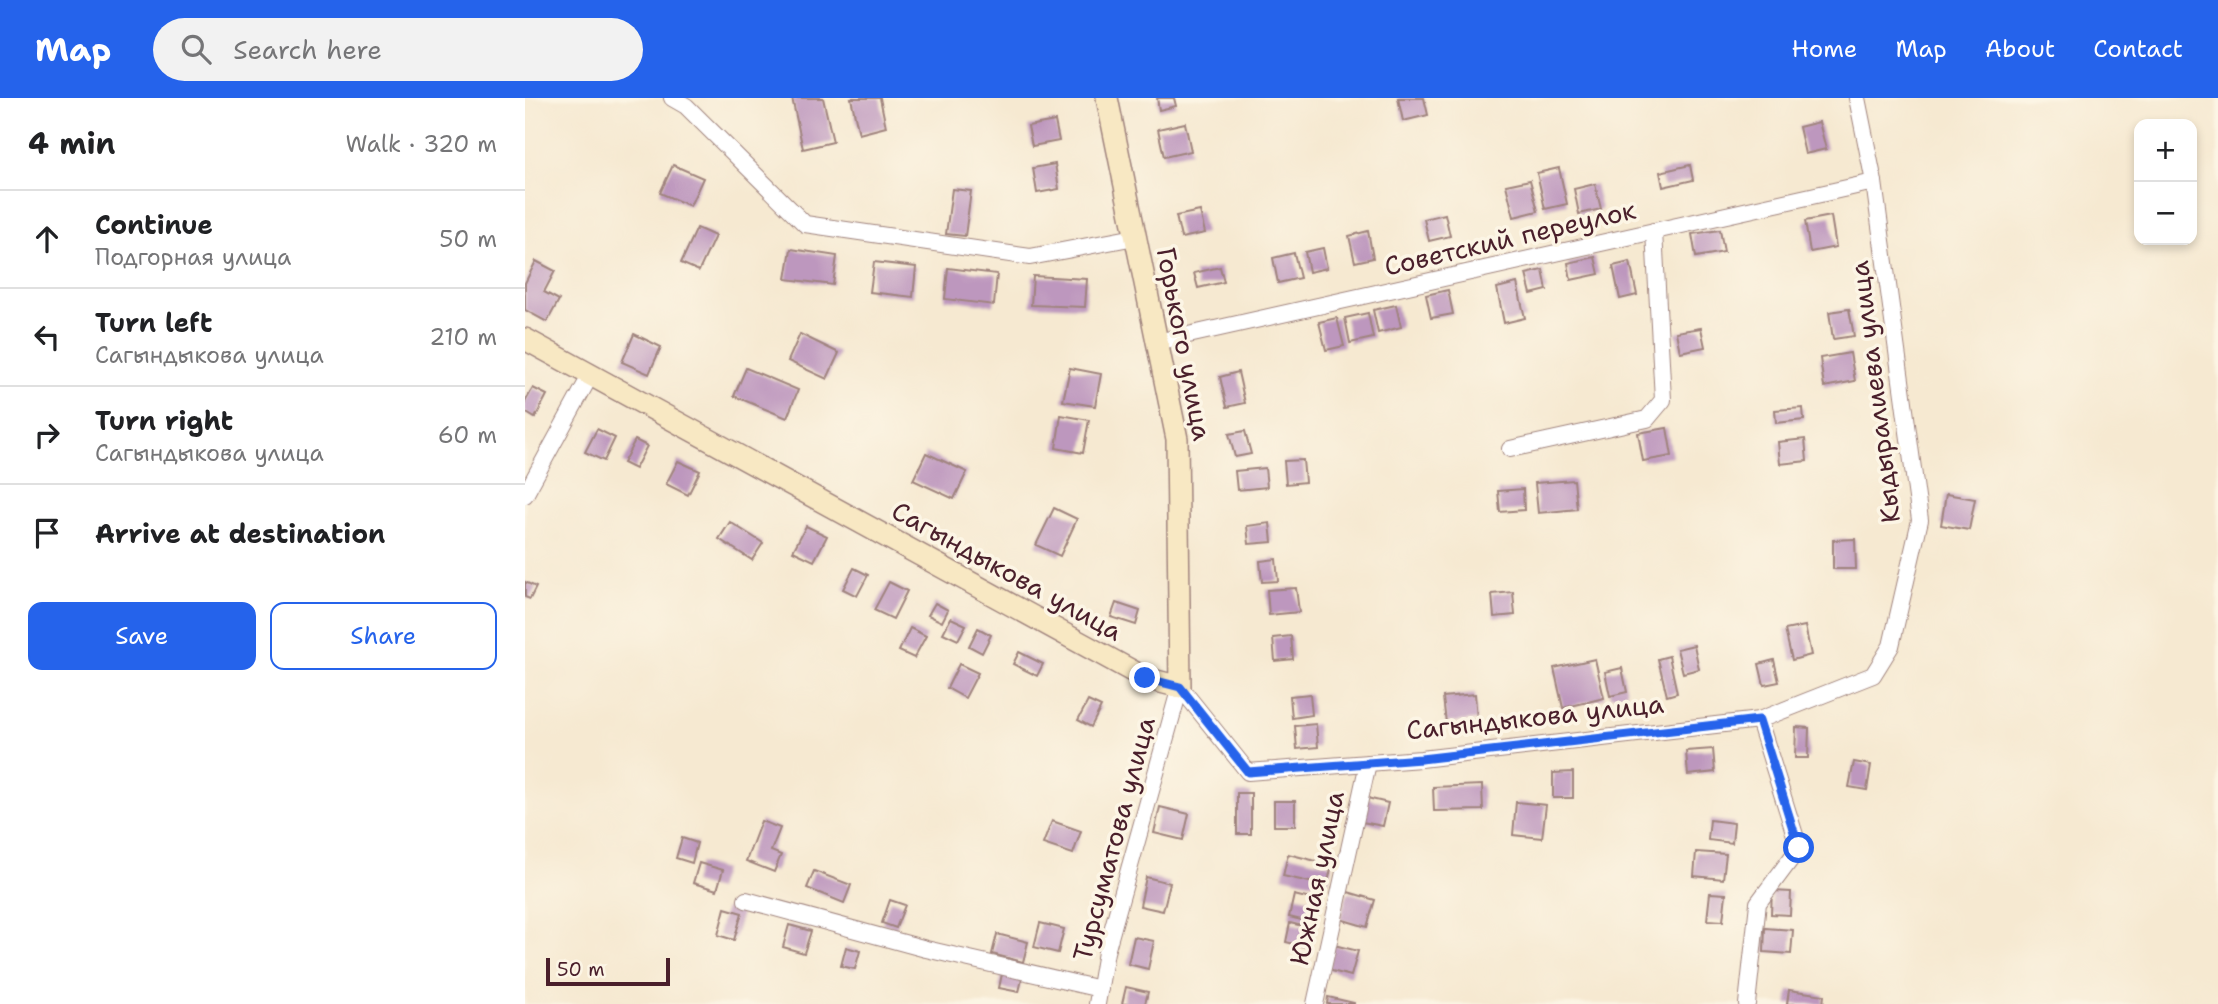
<!DOCTYPE html>
<meta charset="utf-8">
<style>
body{margin:0;font-family:"Shantell Sans",sans-serif;background:#f2f2f2;color:#202124}
.controls{position:absolute;right:21px;top:21px;display:grid;overflow:hidden;border-radius:14px;box-shadow:0 4px 10px #0003}
.controls button{width:63px;height:63px;display:grid;place-items:center;padding:0;border:0;border-bottom:2px solid #e0e0e0;background:#fff;color:#202124;font:35px sans-serif}
.scale{position:absolute;left:21px;bottom:18px;width:124px;box-sizing:border-box;padding-left:7px;border:4px solid #4a1f2b;border-top:0;font-size:19px;line-height:24px;white-space:nowrap;color:#4a1f2b;-webkit-text-stroke:5px #fcf5e5;paint-order:stroke}
.stop{position:absolute;width:21px;height:21px;margin:-16px;border:5px solid #2563eb;border-radius:50%;background:#fff}
.stop.end{background:#2563eb;border-color:#fff;box-shadow:0 2px 7px #0008}
.list{margin:0;padding:0;list-style:none}
h2{display:flex;justify-content:space-between;align-items:center;height:91px;margin:0;padding:0 28px;font-size:30px}
h2 small{font-size:23px;font-weight:400;color:#757577}
.list li{display:grid;grid-template-columns:46px 1fr auto;gap:21px;align-items:center;box-sizing:border-box;height:98px;padding:0 28px;border-top:2px solid #e0e0e0}
.list b{display:block;font-size:26px;white-space:nowrap}
.list p{margin:0;font-size:23px;white-space:nowrap;color:#757577}
.list em{font-size:23px;font-style:normal;color:#757577}
.actions{display:flex;gap:14px;padding:21px 28px}
.actions a{flex:1;padding:16px 0;border:2px solid #2563eb;border-radius:14px;text-align:center;font-size:24px;color:#2563eb}
.actions .main{background:#2563eb;color:#fff}
.icon{flex:none;width:38px;height:38px;fill:none;stroke:currentColor;stroke-width:2;stroke-linecap:round;stroke-linejoin:round}
.map{position:relative;flex:none;width:1693px;height:906px;overflow:hidden}
header{display:flex;align-items:center;gap:42px;box-sizing:border-box;height:98px;padding:0 35px;background:#2563eb;color:#fff}
header strong{font-size:33px}
nav{display:flex;gap:38px;margin-inline-start:auto;font-size:24px}
.search{width:490px;height:63px;background:#f2f2f2;display:flex;align-items:center;gap:18px;box-sizing:border-box;padding:0 24px;border-radius:38px;color:#757577;font-size:26px}
main{display:flex}
aside{flex:1;background:#fff}
.map>svg:first-child{display:block}
.building{fill:#bd97be}
.lines{fill:none;stroke-linecap:round;stroke-linejoin:round}
.street-casing{stroke:#a0847e;stroke-width:18}
.secondary-casing{stroke:#a0847e;stroke-width:24}
.street{stroke:#fff;stroke-width:16}
.secondary{stroke:#f8e8c3;stroke-width:21}
.route{stroke:#2563eb;stroke-width:9}
.labels{text-anchor:middle;stroke-width:7;stroke-linejoin:round;paint-order:stroke}
.street-label{font-size:26px;fill:#4a1f2b;stroke:#fcf5e5}
</style>
<header>
<strong>Map</strong>
<div class="search"><svg class="icon" aria-label="search" viewBox="0 0 24 24"><circle cx="10" cy="10" r="6"/><path d="M15 15l6 6"/></svg>Search here</div>
<nav><a>Home</a><a>Map</a><a>About</a><a>Contact</a></nav>
</header>
<main>
<aside>
<h2>4 min<small>Walk · 320 m</small></h2>
<ul class="list">
<li><svg class="icon" aria-label="ahead" viewBox="0 0 24 24"><path d="M12 20V5M6 11l6-6 6 6"/></svg><div><b>Continue</b><p>Подгорная улица</p></div><em>50 m</em></li>
<li><svg class="icon" aria-label="left" viewBox="0 0 24 24"><path d="M17 20v-9H6M10 6l-5 5 5 5"/></svg><div><b>Turn left</b><p>Сагындыкова улица</p></div><em>210 m</em></li>
<li><svg class="icon" aria-label="right" viewBox="0 0 24 24"><path d="M7 20v-9h11M14 6l5 5-5 5"/></svg><div><b>Turn right</b><p>Сагындыкова улица</p></div><em>60 m</em></li>
<li><svg class="icon" aria-label="arrive" viewBox="0 0 24 24"><path d="M6 21V4h12l-3 4 3 4H6"/></svg><div><b>Arrive at destination</b></div></li>
</ul>
<div class="actions"><a class="main">Save</a><a>Share</a></div>
</aside>
<div class="map">
<svg width="1693" height="906" viewBox="0 0 1693 906">
<rect width="100%" height="100%" fill="#fcf5e5"/>
<filter id="ink" filterUnits="userSpaceOnUse"><feTurbulence type="fractalNoise" baseFrequency=".0143" numOctaves="2"/><feDisplacementMap in="SourceGraphic" scale="14" xChannelSelector="R" yChannelSelector="G"/><feConvolveMatrix kernelMatrix="1 2 1 2 8 2 1 2 1" color-interpolation-filters="sRGB"/></filter>
<filter id="wash" filterUnits="userSpaceOnUse"><feTurbulence type="fractalNoise" baseFrequency=".00686" numOctaves="4" result="noise"/><feDisplacementMap in="SourceGraphic" scale="28" xChannelSelector="R" yChannelSelector="G"/><feGaussianBlur stdDeviation="1.57" result="paint"/><feColorMatrix in="noise" values="0 0 0 0 0 0 0 0 0 0 0 0 0 0 0 0 0 1.4 0 .05"/><feComposite in="paint" operator="in"/></filter>
<g filter="url(#wash)">
<rect width="100%" height="100%" fill="#f6e9d1"/>
<g id="blocks">
<g class="building">
<path d="M267,0H298L308,44L278,51Z"/>
<path d="M326,0H355L361,29L334,36Z"/>
<path d="M632,0H649L651,8L634,12Z"/>
<path d="M873,0H899L903,17L878,23Z"/>
<path d="M530,23L534,43L507,48L503,28Z"/>
<path d="M1294,24L1301,51L1280,56L1274,29Z"/>
<path d="M660,25L666,53L639,59L633,31Z"/>
<path d="M530,66L534,91L512,95L508,70Z"/>
<path d="M148,67L178,80L165,108L135,95Z"/>
<path d="M1165,67L1168,82L1138,89L1135,74Z"/>
<path d="M1034,70L1042,106L1020,111L1012,75Z"/>
<path d="M1005,82L1013,113L989,119L981,87Z"/>
<path d="M1070,86L1076,111L1054,116L1049,91Z"/>
<path d="M427,91L446,93L440,138L421,136Z"/>
<path d="M675,113L680,135L656,140L651,118Z"/>
<path d="M920,116L925,138L904,143L899,121Z"/>
<path d="M1306,118L1311,149L1285,154L1280,123Z"/>
<path d="M172,130L190,138L174,173L156,165Z"/>
<path d="M1195,132L1199,154L1171,159L1167,136Z"/>
<path d="M843,133L848,160L830,164L824,138Z"/>
<path d="M798,150L802,170L784,174L780,154Z"/>
<path d="M266,151L312,158L308,187L261,181Z"/>
<path d="M769,155L775,180L753,185L748,160Z"/>
<path d="M1070,159L1074,176L1046,182L1043,165Z"/>
<path d="M11,163L30,173L19,194L34,202L22,224L0,212V185Z"/>
<path d="M349,164L391,169L388,199L345,194Z"/>
<path d="M1105,164L1112,197L1095,201L1088,168Z"/>
<path d="M695,169L699,184L673,190L669,175Z"/>
<path d="M423,170L472,176L469,207L420,201Z"/>
<path d="M1018,172L1022,192L1006,196L1001,176Z"/>
<path d="M508,178L562,181L560,209L506,207Z"/>
<path d="M992,185L1000,220L979,225L972,190Z"/>
<path d="M923,192L928,216L906,220L901,197Z"/>
<path d="M871,207L876,229L853,235L848,212Z"/>
<path d="M1324,211L1329,238L1308,241L1304,214Z"/>
<path d="M843,215L848,240L825,245L820,220Z"/>
<path d="M812,220L819,248L801,252L794,224Z"/>
<path d="M1176,230L1180,249L1155,254L1151,234Z"/>
<path d="M109,236L136,249L124,276L97,264Z"/>
<path d="M275,236L314,255L302,281L263,263Z"/>
<path d="M1325,255L1330,283L1299,289L1295,260Z"/>
<path d="M221,270L273,292L262,320L209,298Z"/>
<path d="M545,270L576,276L570,308L538,303Z"/>
<path d="M713,274L720,305L702,309L695,279Z"/>
<path d="M8,290L22,297L10,320L0,314V304Z"/>
<path d="M1278,310L1279,322L1251,325L1250,312Z"/>
<path d="M536,317L564,322L558,355L531,350Z"/>
<path d="M1142,330L1147,358L1118,363L1113,335Z"/>
<path d="M72,331L90,340L79,363L60,354Z"/>
<path d="M720,333L726,356L710,359L704,336Z"/>
<path d="M1280,341L1282,363L1255,366L1253,344Z"/>
<path d="M110,342L122,348L110,371L98,365Z"/>
<path d="M401,355L442,374L429,401L388,382Z"/>
<path d="M778,362L780,384L761,386L759,363Z"/>
<path d="M153,363L175,373L163,397L141,386Z"/>
<path d="M740,370L742,389L712,392L710,373Z"/>
<path d="M1049,382L1052,411L1013,415L1010,385Z"/>
<path d="M998,391L999,412L975,414L973,393Z"/>
<path d="M1421,396L1450,401L1444,432L1416,427Z"/>
<path d="M529,410L552,421L535,458L511,447Z"/>
<path d="M205,424L238,445L227,462L194,441Z"/>
<path d="M745,425L747,444L724,446L722,428Z"/>
<path d="M281,428L302,438L289,463L268,453Z"/>
<path d="M1330,441L1331,471H1308V442Z"/>
<path d="M751,461L753,483L737,484L735,463Z"/>
<path d="M329,470L343,477L332,498L318,491Z"/>
<path d="M0,484L11,489L5,501L0,499Z"/>
<path d="M364,484L382,493L368,521L349,512Z"/>
<path d="M771,490L774,514L744,517L742,492Z"/>
<path d="M988,494L990,517L969,519L967,496Z"/>
<path d="M410,505L423,512L417,524L403,517Z"/>
<path d="M591,505L615,513L611,527L586,519Z"/>
<path d="M426,520L441,527L433,542L418,535Z"/>
<path d="M1280,528L1286,557L1267,562L1260,532Z"/>
<path d="M385,530L401,538L389,560L374,553Z"/>
<path d="M453,530L466,537L457,555L444,548Z"/>
<path d="M766,538L768,561L750,563L748,540Z"/>
<path d="M1169,547L1174,571L1158,575L1152,551Z"/>
<path d="M494,554L518,566L512,578L488,566Z"/>
<path d="M1144,558L1152,595L1142,598L1133,561Z"/>
<path d="M1070,561L1079,600L1038,610L1029,570Z"/>
<path d="M1249,562L1254,584L1239,587L1234,566Z"/>
<path d="M434,566L453,575L440,600L422,590Z"/>
<path d="M1097,570L1102,594L1085,598L1080,574Z"/>
<path d="M785,596L787,617L767,620L765,598Z"/>
<path d="M950,596L952,622L921,625L918,599Z"/>
<path d="M563,603L576,609L566,629L553,622Z"/>
<path d="M791,626L793,649L772,651L770,628Z"/>
<path d="M1271,629L1284,630L1283,660H1270Z"/>
<path d="M1188,651L1190,674L1163,677L1161,653Z"/>
<path d="M1329,664L1346,667L1342,692L1324,689Z"/>
<path d="M1048,674V700H1028V675Z"/>
<path d="M957,687L958,712L909,713L908,689Z"/>
<rect x="712" y="695" width="14" height="41"/>
<path d="M842,700L863,705L858,728L837,724Z"/>
<rect x="749" y="703" width="21" height="25"/>
<path d="M991,704L1021,707L1017,740L988,737Z"/>
<path d="M635,709L664,716L658,742L629,735Z"/>
<path d="M1185,722L1209,725L1207,745L1183,742Z"/>
<path d="M236,723L255,730L246,753L256,757L249,774L221,763Z"/>
<path d="M527,723L556,733L548,756L518,746Z"/>
<path d="M157,740L172,745L167,765L151,760Z"/>
<path d="M1171,754L1201,756L1198,781L1169,778Z"/>
<path d="M763,756L807,767L802,788L758,778Z"/>
<path d="M174,765L198,772L192,792L168,785Z"/>
<path d="M289,773L326,787L319,805L282,790Z"/>
<path d="M621,779L645,785L638,813L615,808Z"/>
<path d="M1247,793L1266,794L1265,817L1246,816Z"/>
<path d="M823,794L850,802L842,829L815,821Z"/>
<path d="M1185,795L1201,796L1198,823L1182,822Z"/>
<path d="M769,797L794,803L789,825L764,819Z"/>
<path d="M365,802L380,807L371,830L357,825Z"/>
<path d="M200,810L217,815L209,842L193,837Z"/>
<path d="M515,825L539,831L533,855L509,849Z"/>
<path d="M765,825L786,830L782,849L761,844Z"/>
<path d="M264,827L286,833L279,855L258,849Z"/>
<path d="M1240,830L1268,832L1266,856L1239,854Z"/>
<path d="M472,836L503,844L498,864L467,856Z"/>
<path d="M609,839L629,843L623,871L603,866Z"/>
<path d="M809,847L833,853L826,878L803,872Z"/>
<path d="M321,849L335,853L330,871L316,868Z"/>
<path d="M477,876L497,881L494,894L474,890Z"/>
<path d="M601,889L623,894L620,906H597Z"/>
<path d="M1264,892L1299,897L1298,906H1262Z"/>
<path d="M803,899L829,905V906H802Z"/>
</g>
</g>
</g>
<g filter="url(#ink)">
<use href="#blocks" fill-opacity="0" stroke="#a0847e" stroke-width="2"/>
<g class="lines">
<defs>
<g id="street">
<path d="M147,0L161,8L280,126L505,159L610,139"/>
<path d="M632,244L1349,84"/>
<path d="M985,351L1122,321L1138,302L1129,133"/>
<path d="M0,397L65,278"/>
<path d="M655,589L723,674L896,661L1234,622L1348,577L1366,548L1395,422L1349,84L1332,0"/>
<path d="M221,802L401,851L575,891"/>
<path d="M572,906L581,854L655,589"/>
<path d="M790,906L843,665"/>
<path d="M1222,906L1233,805L1274,750L1234,622"/>
</g>
<path id="secondary" d="M0,241L620,580L655,589L652,341L582,0"/>
</defs>
<use href="#street" class="street-casing"/>
<use href="#secondary" class="secondary-casing"/>
<use href="#street" class="street"/>
<use href="#secondary" class="secondary"/>
</g>
</g>
<g class="lines" filter="url(#ink)">
<path class="route" d="M620,580L655,589L723,674L896,661L1234,622L1274,750"/>
</g>
<g class="labels">
<g class="street-label">
<text transform="translate(985 140) rotate(-13)" y="9">Советский переулок</text>
<text transform="translate(659 246) rotate(79)" y="9">Горького улица</text>
<text transform="translate(1350 294) rotate(-97)" y="9">Кыдыралиева улица</text>
<text transform="translate(482 473) rotate(29)" y="9">Сагындыкова улица</text>
<text transform="translate(1010 619) rotate(-6)" y="9">Сагындыкова улица</text>
<text transform="translate(589 741) rotate(-75)" y="9">Турсуматова улица</text>
<text transform="translate(792 780) rotate(-78)" y="9">Южная улица</text>
</g>
</g>
</svg>
<div class="controls">
<button>+</button>
<button>−</button>
</div>
<div class="scale">50 m</div>
<div class="stop" style="left:1274px;top:750px"></div>
<div class="stop end" style="left:620px;top:580px"></div>
</div>
</main>
